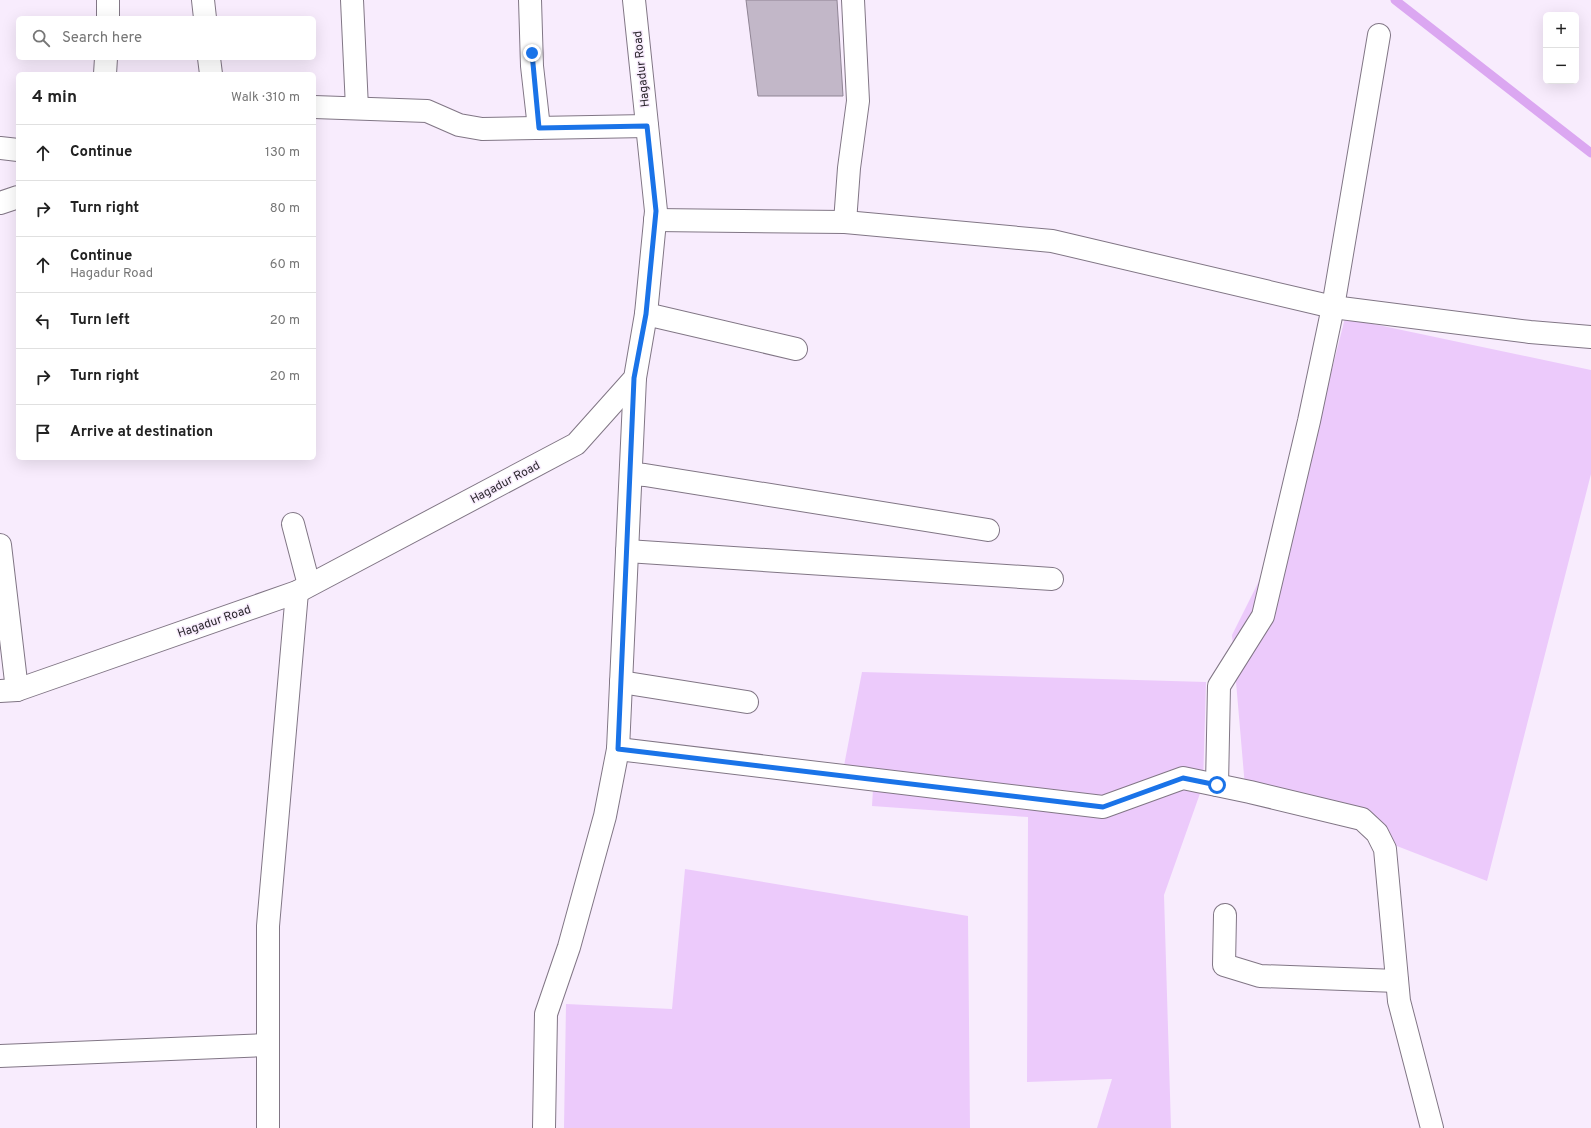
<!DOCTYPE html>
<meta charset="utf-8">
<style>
body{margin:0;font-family:Overpass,sans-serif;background:#f2f2f2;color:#222}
.controls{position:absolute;right:12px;top:12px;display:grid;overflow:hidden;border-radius:6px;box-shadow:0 4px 16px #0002}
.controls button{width:36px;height:36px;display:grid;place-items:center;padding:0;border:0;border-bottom:1px solid #e0e0e0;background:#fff;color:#222;font:20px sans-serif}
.stop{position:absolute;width:12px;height:12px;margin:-9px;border:3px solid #1a73e8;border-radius:50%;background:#fff}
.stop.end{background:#1a73e8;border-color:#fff;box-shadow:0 1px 4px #0008}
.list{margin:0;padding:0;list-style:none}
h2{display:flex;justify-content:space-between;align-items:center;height:52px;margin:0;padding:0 16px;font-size:17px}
h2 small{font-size:13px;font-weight:400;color:#767676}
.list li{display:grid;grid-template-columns:26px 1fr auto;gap:12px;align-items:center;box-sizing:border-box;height:56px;padding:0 16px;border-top:1px solid #e0e0e0}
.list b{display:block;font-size:15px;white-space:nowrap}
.list p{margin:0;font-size:13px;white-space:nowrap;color:#767676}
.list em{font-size:13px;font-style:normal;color:#767676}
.icon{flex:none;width:22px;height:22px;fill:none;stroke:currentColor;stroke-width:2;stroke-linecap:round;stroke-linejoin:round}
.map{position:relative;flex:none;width:1591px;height:1128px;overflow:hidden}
.search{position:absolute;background:#fff;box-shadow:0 4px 16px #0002;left:16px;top:16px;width:300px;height:44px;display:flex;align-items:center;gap:10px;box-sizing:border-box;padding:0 14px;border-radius:6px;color:#767676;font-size:15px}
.panel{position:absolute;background:#fff;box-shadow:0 4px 16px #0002;left:16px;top:72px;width:300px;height:388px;border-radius:6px}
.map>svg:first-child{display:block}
.green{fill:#eccafb}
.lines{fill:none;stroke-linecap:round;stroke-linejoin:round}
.stream{stroke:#dba7f1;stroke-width:9}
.building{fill:#c2b7c8;stroke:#8f8494}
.minor-casing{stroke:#817685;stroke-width:24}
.minor{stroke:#fff;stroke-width:22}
.route{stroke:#1a73e8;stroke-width:5}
.labels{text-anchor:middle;stroke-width:3;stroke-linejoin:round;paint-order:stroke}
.street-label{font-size:12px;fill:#2b272d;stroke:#f8ecfd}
</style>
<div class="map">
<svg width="1591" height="1128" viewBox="0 0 1591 1128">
<rect width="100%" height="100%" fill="#f8ecfd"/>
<g class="green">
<path d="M1345,318L1591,370V474L1487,881L1245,787L1232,635L1298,503Z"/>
<path d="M862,672L1206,682L1203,785L1164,895L1171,1128H1097L1112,1079L1027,1082L1028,817L872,806L874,772L843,771Z"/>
<path d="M685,869L968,916L970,1128H564L566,1004L672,1009Z"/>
</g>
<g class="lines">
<path class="stream" d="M1395,0L1591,153"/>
</g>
<path class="building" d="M746,0H837L843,96H758Z"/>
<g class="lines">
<defs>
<g id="minor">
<path d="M203,0L205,18"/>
<path d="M352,0L357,108"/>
<path d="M530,0L532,66L539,128"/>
<path d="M108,18V0"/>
<path d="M209,58L211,74"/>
<path d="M105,74L106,58"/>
<path d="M314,107L427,111L459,125L482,129L647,126"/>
<path d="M0,148L18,150"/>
<path d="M0,203L18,197"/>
<path d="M655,220L845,222L1052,241L1333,307L1530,332L1591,337"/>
<path d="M845,222L849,168L858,101L853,0"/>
<path d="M646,314L796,349"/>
<path d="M631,474L645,475L988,530"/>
<path d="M293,524L309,585"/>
<path d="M0,545L17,690"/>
<path d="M627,551L1052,579"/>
<path d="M621,682L747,702"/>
<path d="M0,691L17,690L297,592L576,444L635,378L646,314L656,211L634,0"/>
<path d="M618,749L1103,807L1183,778L1250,792L1362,819L1377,833L1385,849L1399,1001L1432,1128"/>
<path d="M1217,785L1219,686L1263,616L1309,421L1333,307L1379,35"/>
<path d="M1225,915L1224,965L1260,976L1397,981"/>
<path d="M0,1056L268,1045"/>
<path d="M268,1128V926L297,592"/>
<path d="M544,1128L546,1014L569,947L605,816L618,749L635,378"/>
</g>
</defs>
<use href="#minor" class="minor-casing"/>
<use href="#minor" class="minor"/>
</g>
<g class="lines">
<path class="route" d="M532,53L539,128L647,126L656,211L646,314L634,378L618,749L1103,807L1183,778L1217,785"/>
</g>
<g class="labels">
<g class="street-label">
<text transform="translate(641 69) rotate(-96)" y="4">Hagadur Road</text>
<text transform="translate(505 482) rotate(-28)" y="4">Hagadur Road</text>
<text transform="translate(214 621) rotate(-19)" y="4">Hagadur Road</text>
</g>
</g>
</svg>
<div class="controls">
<button>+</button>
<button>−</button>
</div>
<div class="stop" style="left:1217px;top:785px"></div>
<div class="stop end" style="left:532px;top:53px"></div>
<div class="search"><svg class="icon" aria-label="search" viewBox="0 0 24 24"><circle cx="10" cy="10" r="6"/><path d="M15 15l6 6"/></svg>Search here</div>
<section class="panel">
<h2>4 min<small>Walk · 310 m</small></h2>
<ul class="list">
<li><svg class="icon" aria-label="ahead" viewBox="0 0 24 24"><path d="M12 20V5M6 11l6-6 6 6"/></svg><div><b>Continue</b></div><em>130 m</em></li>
<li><svg class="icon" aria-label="right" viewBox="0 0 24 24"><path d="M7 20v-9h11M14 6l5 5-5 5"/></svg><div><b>Turn right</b></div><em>80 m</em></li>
<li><svg class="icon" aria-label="ahead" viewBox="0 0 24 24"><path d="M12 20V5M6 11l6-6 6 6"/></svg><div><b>Continue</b><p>Hagadur Road</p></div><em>60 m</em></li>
<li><svg class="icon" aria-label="left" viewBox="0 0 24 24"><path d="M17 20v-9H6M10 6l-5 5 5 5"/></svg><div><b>Turn left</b></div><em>20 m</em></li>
<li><svg class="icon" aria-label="right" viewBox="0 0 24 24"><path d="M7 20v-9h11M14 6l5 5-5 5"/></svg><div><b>Turn right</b></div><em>20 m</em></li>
<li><svg class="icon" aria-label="arrive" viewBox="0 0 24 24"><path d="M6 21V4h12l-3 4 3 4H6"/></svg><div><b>Arrive at destination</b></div></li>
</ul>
</section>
</div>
